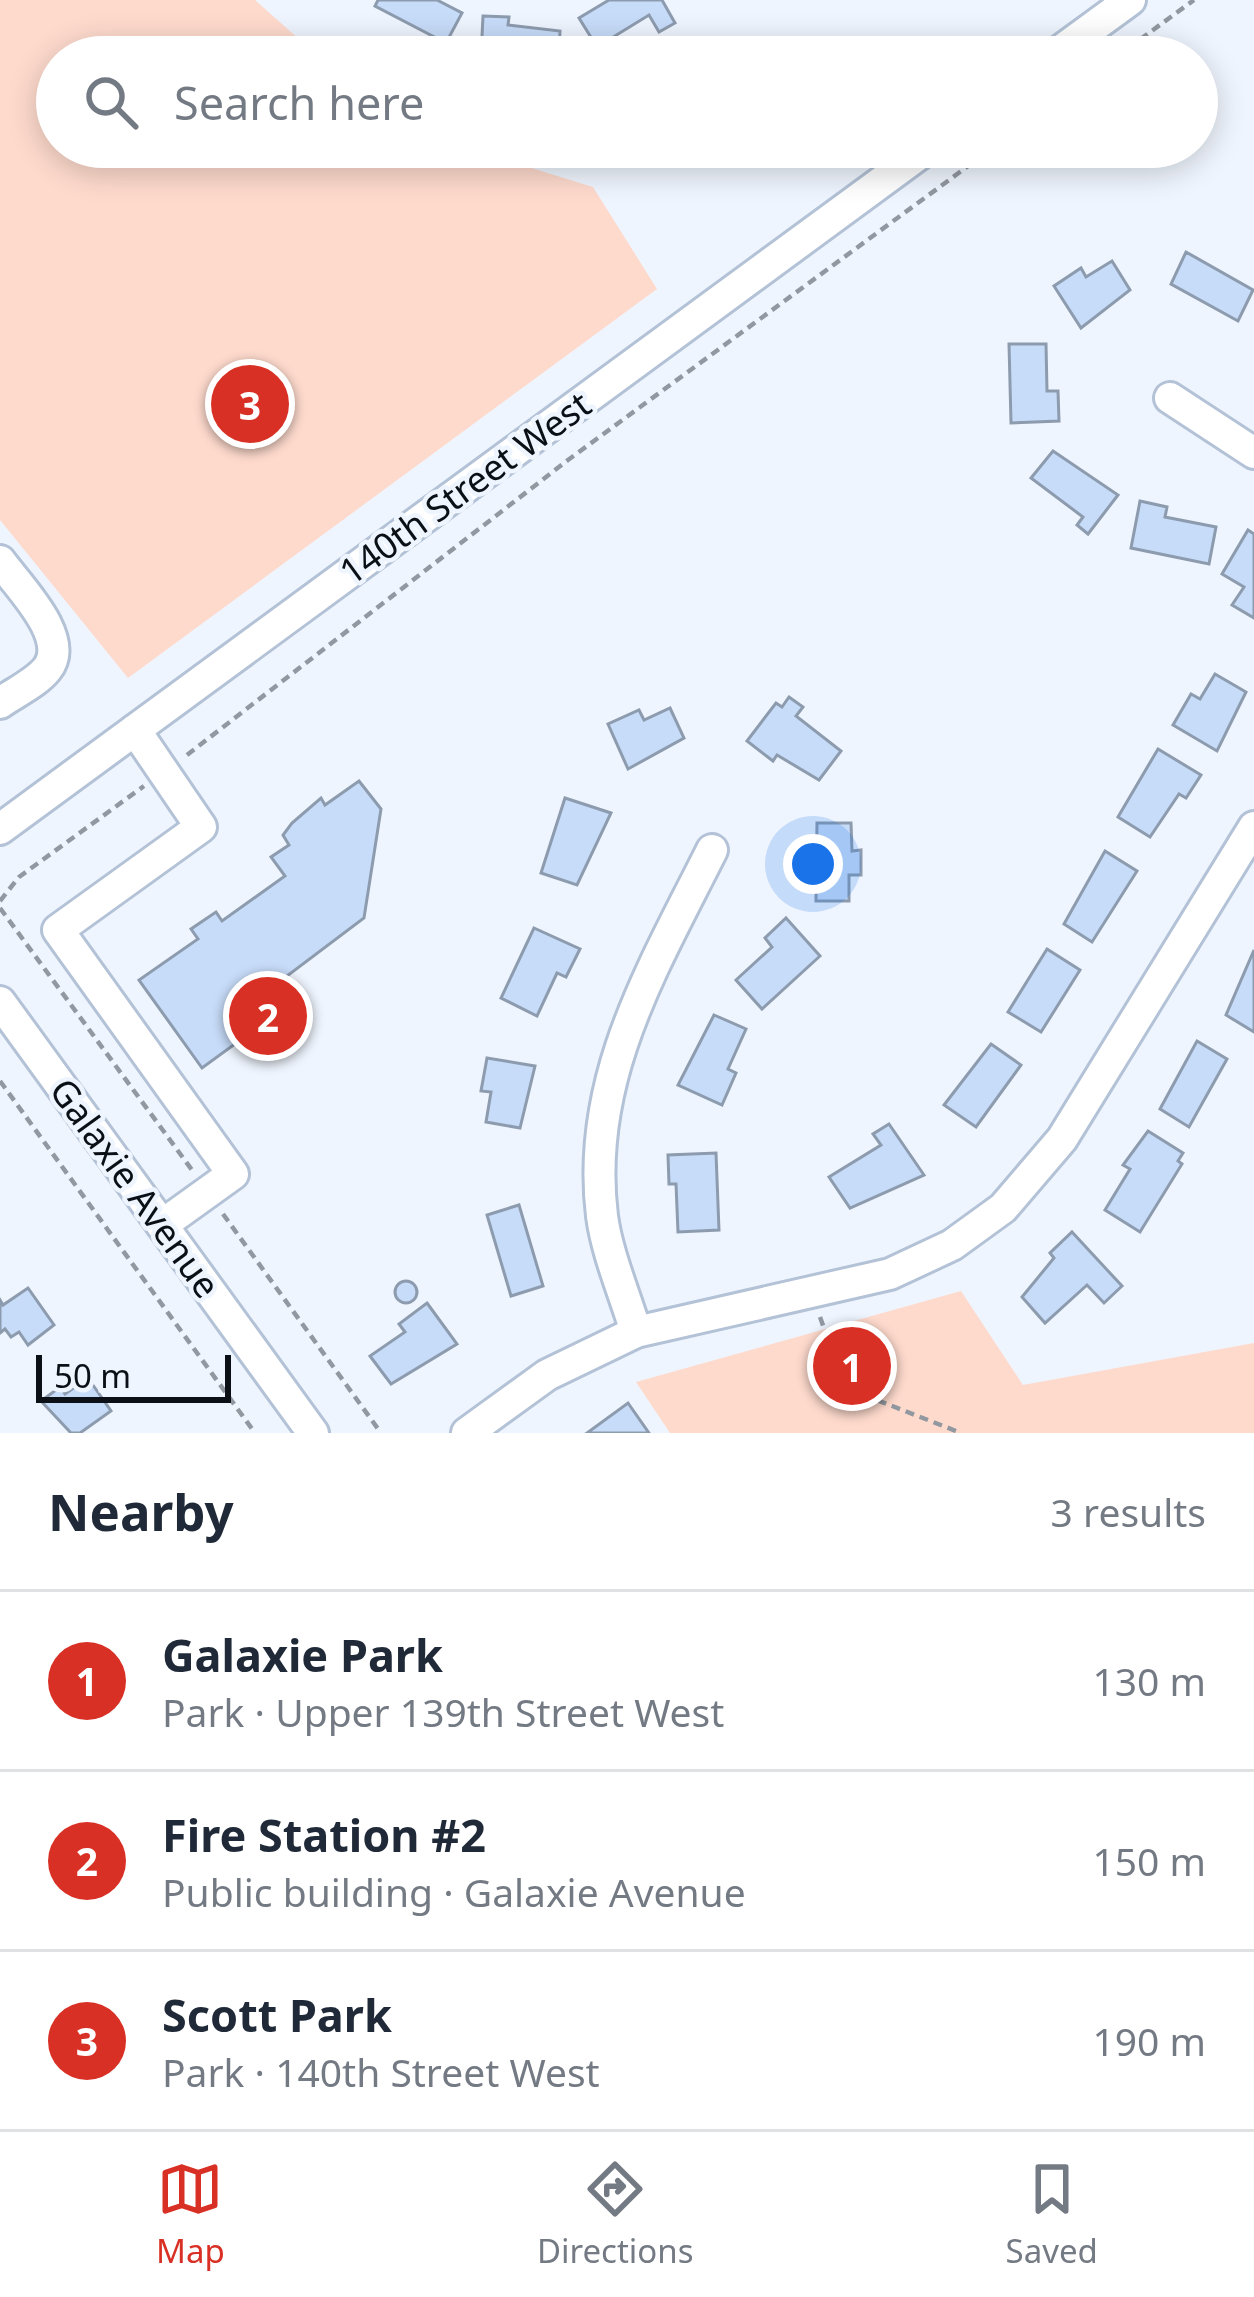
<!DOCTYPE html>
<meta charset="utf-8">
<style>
body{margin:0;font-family:"Noto Sans",sans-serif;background:#f2f2f3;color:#1f2937}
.scale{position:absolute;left:36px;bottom:30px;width:195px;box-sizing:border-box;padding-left:12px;border:6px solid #0b1016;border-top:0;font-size:33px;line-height:42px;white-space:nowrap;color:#0b1016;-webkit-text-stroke:9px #eff5fe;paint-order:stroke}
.you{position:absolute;left:813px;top:864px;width:42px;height:42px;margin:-30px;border:9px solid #fff;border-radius:50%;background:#1a73e8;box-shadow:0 0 0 18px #1a73e833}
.badge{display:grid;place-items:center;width:78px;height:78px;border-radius:50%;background:#d93025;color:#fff;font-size:39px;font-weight:700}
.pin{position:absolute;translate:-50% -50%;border:6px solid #fff;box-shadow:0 3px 12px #0006}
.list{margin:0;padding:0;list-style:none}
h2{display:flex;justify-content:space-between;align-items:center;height:156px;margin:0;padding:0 48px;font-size:51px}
h2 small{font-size:39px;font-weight:400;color:#747a83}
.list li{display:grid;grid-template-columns:78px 1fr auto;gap:36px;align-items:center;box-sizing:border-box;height:180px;padding:0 48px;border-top:3px solid #e0e1e3}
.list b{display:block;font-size:45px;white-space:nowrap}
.list p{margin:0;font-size:39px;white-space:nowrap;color:#747a83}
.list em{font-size:39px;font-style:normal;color:#747a83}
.icon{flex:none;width:66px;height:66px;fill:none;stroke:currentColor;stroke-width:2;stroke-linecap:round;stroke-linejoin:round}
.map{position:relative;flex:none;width:1254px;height:1433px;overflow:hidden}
.search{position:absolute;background:#fff;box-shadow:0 6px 30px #0003;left:36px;right:36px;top:36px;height:132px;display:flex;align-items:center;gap:30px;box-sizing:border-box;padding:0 42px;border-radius:66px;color:#747a83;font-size:45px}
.sheet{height:696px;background:#fff}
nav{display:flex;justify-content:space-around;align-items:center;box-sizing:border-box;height:168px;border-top:3px solid #e0e1e3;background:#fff;font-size:33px;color:#747a83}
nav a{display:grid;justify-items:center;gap:6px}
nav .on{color:#d93025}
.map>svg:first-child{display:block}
.green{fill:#fedacd}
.building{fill:#c7dcf9;stroke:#8d9bae;stroke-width:3}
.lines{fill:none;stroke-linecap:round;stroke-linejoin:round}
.minor-casing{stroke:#b3c2d6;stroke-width:36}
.path{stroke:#9298a0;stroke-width:4.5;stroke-dasharray:9 6;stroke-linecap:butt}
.minor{stroke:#fff;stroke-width:30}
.labels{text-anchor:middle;stroke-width:9;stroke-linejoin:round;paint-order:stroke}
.street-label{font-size:36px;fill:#0b1016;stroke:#eff5fe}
</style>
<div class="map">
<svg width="1254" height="1433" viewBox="0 0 1254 1433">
<rect width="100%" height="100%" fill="#eff5fe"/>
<g class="green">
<path d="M0,0H255L319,57H57V147H463L593,187L657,289L128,678L0,520Z"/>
<path d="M961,1291L1023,1385L1254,1343V1433H670L636,1382Z"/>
</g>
<g class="building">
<path d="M378,0H437L462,13L446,43L375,6Z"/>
<path d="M609,0H662L675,23L659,32L649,15L597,47L579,18Z"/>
<path d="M483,16L509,17L508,25L560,31L559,57H481Z"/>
<path d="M1186,252L1253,290L1238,321L1171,284Z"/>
<path d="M1112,261L1130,290L1081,328L1054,286L1081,268L1086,277Z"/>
<path d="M1009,344H1046L1047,391H1058L1059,421L1011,423Z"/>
<path d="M1053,451L1118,495L1088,534L1077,525L1083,517L1031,478Z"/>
<path d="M1140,501L1167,507L1165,517L1216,527L1209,564L1131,548Z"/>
<path d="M1248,530L1254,534V618L1232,605L1244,587L1222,574Z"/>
<path d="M1215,674L1246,692L1217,751L1173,725L1191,694L1200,699Z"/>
<path d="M789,697L803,707L796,716L841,751L819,780L777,755L773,761L747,741L776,703L782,707Z"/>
<path d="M670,708L684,738L628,769L608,724L639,710L644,720Z"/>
<path d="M1158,749L1201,775L1186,798L1179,794L1150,837L1118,817Z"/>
<path d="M359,781L381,809L364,918L271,988L281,1002L257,1019L261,1025L202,1068L139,980L198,939L191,929L216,912L222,921L285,876L271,857L289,845L283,835L292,823L321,798L325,805Z"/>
<path d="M565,798L611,813L577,885L541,873Z"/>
<path d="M817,823H851L852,851L861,850V875H849V901H816Z"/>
<path d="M1105,851L1137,871L1092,942L1064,924Z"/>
<path d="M786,918L820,956L762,1009L736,980L772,947L765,938Z"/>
<path d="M534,928L580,949L566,977L557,973L537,1016L501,998Z"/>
<path d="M1047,949L1080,970L1041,1032L1008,1012Z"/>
<path d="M1254,950V1032L1226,1015Z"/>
<path d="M714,1015L746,1029L728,1069L736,1073L722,1105L678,1085Z"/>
<path d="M1197,1041L1227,1059L1189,1127L1160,1109Z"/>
<path d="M991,1044L1021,1065L976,1127L944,1105Z"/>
<path d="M487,1058L535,1066L520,1128L486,1122L491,1092L481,1091Z"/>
<path d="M889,1124L924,1175L850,1208L829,1177L881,1145L873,1134Z"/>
<path d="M1148,1131L1183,1153L1178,1161L1182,1164L1140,1232L1105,1210L1130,1169L1123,1165Z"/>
<path d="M716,1153L719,1230L678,1232L676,1184H669L668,1155Z"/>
<path d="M519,1205L543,1286L511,1296L487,1215Z"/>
<path d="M1072,1232L1122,1286L1104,1303L1087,1285L1045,1323L1022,1297L1054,1258L1050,1253Z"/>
<circle cx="406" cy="1292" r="11"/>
<path d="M28,1288L54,1325L28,1345L19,1332L11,1337L5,1329L0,1333V1300L3,1305Z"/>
<path d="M427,1303L457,1344L391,1384L370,1356L405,1332L399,1324Z"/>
<path d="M88,1378L111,1411L80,1433H71L41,1401L60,1387L65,1394Z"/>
<path d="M628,1403L649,1433H587Z"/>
</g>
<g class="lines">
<defs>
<g id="minor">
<path d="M1052,57L1130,0"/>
<path d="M1170,398L1254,453"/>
<path d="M0,561C17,585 72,638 47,669C36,683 14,693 0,703"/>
<path d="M135,730L201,827L58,930L233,1174L162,1225"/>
<path d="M0,829L929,147"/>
<path d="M0,1002L313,1433"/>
<path d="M636,1332C625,1295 607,1254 602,1216C585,1079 653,968 712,850"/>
<path d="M467,1433L547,1375L636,1332L890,1274L952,1245L1003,1208L1062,1139L1254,827"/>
</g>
</defs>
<use href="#minor" class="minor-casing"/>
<g class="path">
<path d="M1116,57L1194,0"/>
<path d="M187,755L568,460L994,147"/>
<path d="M0,901L19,877L144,786"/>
<path d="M0,908L192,1170"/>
<path d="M0,1081L255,1433"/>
<path d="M223,1214L381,1433"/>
<path d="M820,1317L838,1367L877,1400L961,1433"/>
</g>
<use href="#minor" class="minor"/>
</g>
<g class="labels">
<g class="street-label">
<text transform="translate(465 488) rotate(-36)" y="13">140th Street West</text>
<text transform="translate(135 1188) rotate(54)" y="13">Galaxie Avenue</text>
</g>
</g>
</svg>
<div class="scale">50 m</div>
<div class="you"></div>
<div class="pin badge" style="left:852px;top:1366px">1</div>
<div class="pin badge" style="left:268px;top:1016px">2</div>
<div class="pin badge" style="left:250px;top:404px">3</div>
<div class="search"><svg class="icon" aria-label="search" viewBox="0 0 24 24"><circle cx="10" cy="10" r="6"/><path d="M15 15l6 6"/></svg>Search here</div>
</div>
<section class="sheet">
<h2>Nearby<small>3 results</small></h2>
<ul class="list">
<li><span class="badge">1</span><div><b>Galaxie Park</b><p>Park · Upper 139th Street West</p></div><em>130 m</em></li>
<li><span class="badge">2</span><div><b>Fire Station #2</b><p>Public building · Galaxie Avenue</p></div><em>150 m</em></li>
<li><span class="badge">3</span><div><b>Scott Park</b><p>Park · 140th Street West</p></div><em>190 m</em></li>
</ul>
</section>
<nav>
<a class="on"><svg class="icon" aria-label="map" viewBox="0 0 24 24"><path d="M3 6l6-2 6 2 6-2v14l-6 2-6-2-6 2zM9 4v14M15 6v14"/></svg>Map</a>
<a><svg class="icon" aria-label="directions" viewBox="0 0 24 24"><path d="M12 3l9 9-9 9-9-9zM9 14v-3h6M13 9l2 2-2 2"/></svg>Directions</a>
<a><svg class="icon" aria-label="saved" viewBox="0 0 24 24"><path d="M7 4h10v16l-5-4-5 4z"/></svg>Saved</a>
</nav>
